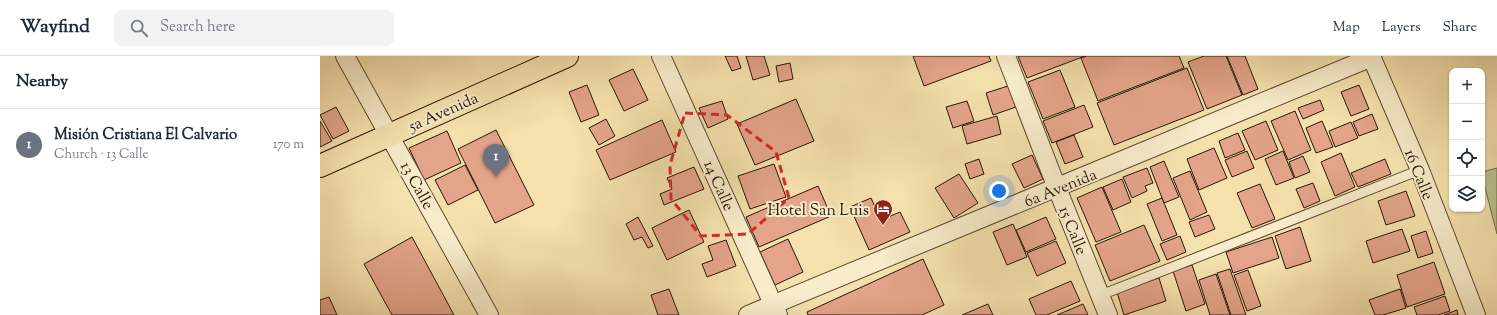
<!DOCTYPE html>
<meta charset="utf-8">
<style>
body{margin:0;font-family:"Sorts Mill Goudy",serif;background:#f2f2f3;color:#1f2937}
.controls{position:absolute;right:12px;top:12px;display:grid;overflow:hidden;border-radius:8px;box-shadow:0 1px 3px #0004}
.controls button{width:36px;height:36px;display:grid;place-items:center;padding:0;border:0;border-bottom:1px solid #e0e1e3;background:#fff;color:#1f2937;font:20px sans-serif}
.you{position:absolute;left:679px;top:135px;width:14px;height:14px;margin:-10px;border:3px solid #fff;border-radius:50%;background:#1a73e8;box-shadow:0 0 0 6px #1a73e833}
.badge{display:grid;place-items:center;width:26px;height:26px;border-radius:50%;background:#2563eb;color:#fff;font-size:13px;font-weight:700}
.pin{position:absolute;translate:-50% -33px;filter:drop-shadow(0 1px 2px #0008)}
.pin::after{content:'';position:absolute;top:21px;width:14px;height:12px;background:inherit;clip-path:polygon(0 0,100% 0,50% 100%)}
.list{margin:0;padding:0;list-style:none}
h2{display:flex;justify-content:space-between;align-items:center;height:52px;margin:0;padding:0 16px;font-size:17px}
h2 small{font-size:13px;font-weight:400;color:#747a83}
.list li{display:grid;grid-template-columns:26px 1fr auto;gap:12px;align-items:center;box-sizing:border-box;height:72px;padding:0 16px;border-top:1px solid #e0e1e3}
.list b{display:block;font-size:15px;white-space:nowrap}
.list p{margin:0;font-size:13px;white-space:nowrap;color:#747a83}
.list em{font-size:13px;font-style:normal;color:#747a83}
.icon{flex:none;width:22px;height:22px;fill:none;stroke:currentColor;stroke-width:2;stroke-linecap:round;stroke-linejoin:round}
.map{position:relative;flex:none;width:1177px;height:259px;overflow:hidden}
header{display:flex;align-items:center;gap:24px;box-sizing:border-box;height:56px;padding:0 20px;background:#fff;border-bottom:1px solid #e0e1e3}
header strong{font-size:19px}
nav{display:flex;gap:22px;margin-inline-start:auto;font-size:14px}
.search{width:280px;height:36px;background:#f2f2f3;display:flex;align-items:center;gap:10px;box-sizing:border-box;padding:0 14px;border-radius:8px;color:#747a83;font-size:15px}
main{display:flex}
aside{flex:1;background:#fff}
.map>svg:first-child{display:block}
.pitch{fill:#b7c48e;stroke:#706d4a}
.building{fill:#e3a489;stroke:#291607}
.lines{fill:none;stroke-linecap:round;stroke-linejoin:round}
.lane-casing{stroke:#5c4931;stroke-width:11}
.street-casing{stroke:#5c4931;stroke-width:20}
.primary-casing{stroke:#291607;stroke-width:24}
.lane{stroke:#f8ecca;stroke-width:9}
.street{stroke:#f8ecca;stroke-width:18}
.primary{stroke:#f5e1ae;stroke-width:22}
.marked{fill:none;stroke:#d62828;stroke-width:3;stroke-dasharray:8 5;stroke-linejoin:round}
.labels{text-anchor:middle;stroke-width:4;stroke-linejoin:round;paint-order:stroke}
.street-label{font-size:16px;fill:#291607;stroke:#f8ecca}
.poi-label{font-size:16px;fill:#291607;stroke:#f8ecca;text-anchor:end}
</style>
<header>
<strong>Wayfind</strong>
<div class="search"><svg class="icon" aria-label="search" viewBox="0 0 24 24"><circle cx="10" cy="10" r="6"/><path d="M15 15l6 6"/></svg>Search here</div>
<nav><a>Map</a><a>Layers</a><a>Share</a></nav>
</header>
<main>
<aside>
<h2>Nearby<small></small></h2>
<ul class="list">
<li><span class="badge" style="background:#6b7280">1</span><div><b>Misión Cristiana El Calvario</b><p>Church · 13 Calle</p></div><em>170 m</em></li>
</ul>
</aside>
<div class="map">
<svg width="1177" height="259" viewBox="0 0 1177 259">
<rect width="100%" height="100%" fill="#f5e1ae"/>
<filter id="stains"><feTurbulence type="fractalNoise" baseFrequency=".005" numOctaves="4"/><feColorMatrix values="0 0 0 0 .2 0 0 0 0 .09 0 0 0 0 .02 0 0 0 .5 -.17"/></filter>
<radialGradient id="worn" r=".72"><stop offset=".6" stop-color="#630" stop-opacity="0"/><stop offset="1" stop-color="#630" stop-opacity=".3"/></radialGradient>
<path class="pitch" d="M1177,112V178L1162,120V116Z"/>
<g class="building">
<path d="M405,0H417L421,12L412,15Z"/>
<path d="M426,0H444L450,19L433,24Z"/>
<path d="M593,0H669L671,5L604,30Z"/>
<path d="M698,0H765L707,22Z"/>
<path d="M767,0H859L864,12L778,45L761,2Z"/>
<path d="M884,0H906L922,39L887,53L868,6Z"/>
<path d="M907,0H925L938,33L923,39Z"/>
<path d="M470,7L473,23L459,26L456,10Z"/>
<path d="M867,12L884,54L794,89L777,47Z"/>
<path d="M313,13L328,44L304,55L289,24Z"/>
<path d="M740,14L755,51L723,63L708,26Z"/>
<path d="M267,29L279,59L261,66L249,36Z"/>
<path d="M1039,29L1049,53L1031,60L1021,36Z"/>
<path d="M688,30L696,51L673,59L666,37Z"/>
<path d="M476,43L494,85L435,109L417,68Z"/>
<path d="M1000,44L1004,54L983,63L978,52Z"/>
<path d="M402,45L408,63L388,72L379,52Z"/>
<path d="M647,45L654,65L633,72L626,51Z"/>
<path d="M764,49L773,71L732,87L723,65Z"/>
<path d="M16,51L29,75L13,83L0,59Z"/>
<path d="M975,55L991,94L968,104L951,65Z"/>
<path d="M1052,58L1058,73L1039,80L1033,66Z"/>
<path d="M677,60L681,78L647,88L642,70Z"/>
<path d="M286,63L295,80L279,89L269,72Z"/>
<path d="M342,64L356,96L290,124L276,94Z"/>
<path d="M0,65L12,85L0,91Z"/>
<path d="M946,65L958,94L935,104L922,75Z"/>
<path d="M1002,65L1013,91L996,97L986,72Z"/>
<path d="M1031,66L1038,82L1015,91L1009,75Z"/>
<path d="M176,74L214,149L175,167L138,93Z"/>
<path d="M127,75L141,107L104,124L89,92Z"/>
<path d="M918,77L925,94L905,102L899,85Z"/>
<path d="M754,79L763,101L745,108L736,86Z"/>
<path d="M894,92L907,122L879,134L867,103Z"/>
<path d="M927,95L934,112L912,121L905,104Z"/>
<path d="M963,95L974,122L956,129L945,103Z"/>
<path d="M1021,97L1035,131L1015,140L1001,106Z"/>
<path d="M712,99L723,123L704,132L692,108Z"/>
<path d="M983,100L990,116L975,122L969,106Z"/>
<path d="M659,103L664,118L650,123L645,108Z"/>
<path d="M1065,103L1071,118L1038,131L1031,117Z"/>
<path d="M844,105L859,141L844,147L830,111Z"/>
<path d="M454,108L466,141L430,153L418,120Z"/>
<path d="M145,109L158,134L128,149L115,124Z"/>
<path d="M374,111L384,133L344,149L340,138L352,133L347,122Z"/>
<path d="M827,112L833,127L825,130L827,135L812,142L803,121Z"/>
<path d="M870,115L887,156L870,164L853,122Z"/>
<path d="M639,118L658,147L634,162L615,132Z"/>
<path d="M802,123L811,146L793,154L783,131Z"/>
<path d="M993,127L1000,145L984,152L976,133Z"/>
<path d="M940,128L955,163L932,172L917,137Z"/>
<path d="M498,130L511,160L439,191L426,161Z"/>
<path d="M782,131L801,176L776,186L757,142Z"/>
<path d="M1086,135L1095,160L1066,169L1058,145Z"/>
<path d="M551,142L561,164L580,156L590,176L549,194L530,151Z"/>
<path d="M842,142L857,179L842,185L827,148Z"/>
<path d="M369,154L384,186L347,204L332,172Z"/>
<path d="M889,159L895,173L875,181L869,166Z"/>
<path d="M318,161L333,190L328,192L322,181L314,184L306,168Z"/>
<path d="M726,161L736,183L706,196L696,174Z"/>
<path d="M693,168L707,201L687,209L673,176Z"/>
<path d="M824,169L840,205L790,225L775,189Z"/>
<path d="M980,171L991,205L966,213L955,180Z"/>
<path d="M1082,173L1090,195L1053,207L1046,185Z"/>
<path d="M1106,175L1113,197L1098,202L1091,180Z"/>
<path d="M860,180L866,196L847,204L840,188Z"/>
<path d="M92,181L134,259H72L44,208Z"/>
<path d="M952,181L959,202L913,217L906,196Z"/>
<path d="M468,183L483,216L455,229L440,196Z"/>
<path d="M406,184L416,210L387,221L382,208L393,204L388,190Z"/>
<path d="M736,185L746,207L717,220L707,197Z"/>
<path d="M603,203L624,249L602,259H488L487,256Z"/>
<path d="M1114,206L1125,238L1087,251L1077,219Z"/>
<path d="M872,209L885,248L866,255L853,215Z"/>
<path d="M910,213L926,259H911L897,217Z"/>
<path d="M928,214L941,250L927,255L914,219Z"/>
<path d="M896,218L910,259H890L879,224Z"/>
<path d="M839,222L846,245L804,259L797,236Z"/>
<path d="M751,225L760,245L727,259H716L709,243Z"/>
<path d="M349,233L359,259H338L331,239Z"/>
<path d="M1080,233L1086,252L1063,259H1055L1049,244Z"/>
<path d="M1125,240L1130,255L1118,259H1097L1094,251Z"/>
<path d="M9,241L17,259H0V244Z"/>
<path d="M668,248L673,259H642Z"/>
<path d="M763,248L768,259H737Z"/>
<path d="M1137,254L1138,259H1124Z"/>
</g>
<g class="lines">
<defs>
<path id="lane" d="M781,239L1100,114"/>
<g id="street">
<path d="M25,0L169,259"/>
<path d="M341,0L458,259"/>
<path d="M686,0L737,132L788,259"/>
<path d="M1051,0L1100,114L1156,259"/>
<path d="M428,259L1052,1"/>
</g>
<path id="primary" d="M0,110L247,0"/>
</defs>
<use href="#lane" class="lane-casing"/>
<use href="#street" class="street-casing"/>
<use href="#primary" class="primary-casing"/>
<use href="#lane" class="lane"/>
<use href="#street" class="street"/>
<use href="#primary" class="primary"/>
</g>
<path class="marked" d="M365,57L407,59L456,96L469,142L428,178L381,180L351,143L350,109Z"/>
<defs>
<symbol id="hotel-pin" viewBox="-11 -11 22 30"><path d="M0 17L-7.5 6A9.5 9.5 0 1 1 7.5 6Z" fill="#8f2418" stroke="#f8ecca"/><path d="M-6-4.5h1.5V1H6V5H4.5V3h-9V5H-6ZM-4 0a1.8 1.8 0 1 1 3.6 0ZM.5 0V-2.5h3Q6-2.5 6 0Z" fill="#fff"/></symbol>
</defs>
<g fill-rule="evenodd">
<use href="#hotel-pin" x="552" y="142" width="22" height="30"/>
</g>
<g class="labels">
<g class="street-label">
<text transform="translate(123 55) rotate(-24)" y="6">5a Avenida</text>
<text transform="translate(1100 118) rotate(68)" y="6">16 Calle</text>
<text transform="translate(98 129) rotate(61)" y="6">13 Calle</text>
<text transform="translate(400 129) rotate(66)" y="6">14 Calle</text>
<text transform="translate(740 131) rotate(-22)" y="6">6a Avenida</text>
<text transform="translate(754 174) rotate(68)" y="6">15 Calle</text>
</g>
<g class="poi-label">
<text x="549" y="159">Hotel San Luis</text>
</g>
</g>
<rect width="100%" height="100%" filter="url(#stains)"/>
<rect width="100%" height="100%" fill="url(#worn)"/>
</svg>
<div class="controls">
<button>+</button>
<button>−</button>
<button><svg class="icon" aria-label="locate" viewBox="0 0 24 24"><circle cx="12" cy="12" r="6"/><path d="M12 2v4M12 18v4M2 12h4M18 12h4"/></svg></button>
<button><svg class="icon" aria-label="layers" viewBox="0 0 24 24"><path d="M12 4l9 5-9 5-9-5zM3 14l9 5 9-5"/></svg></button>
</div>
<div class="you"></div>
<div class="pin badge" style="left:176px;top:121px;background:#6b7280">1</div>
</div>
</main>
